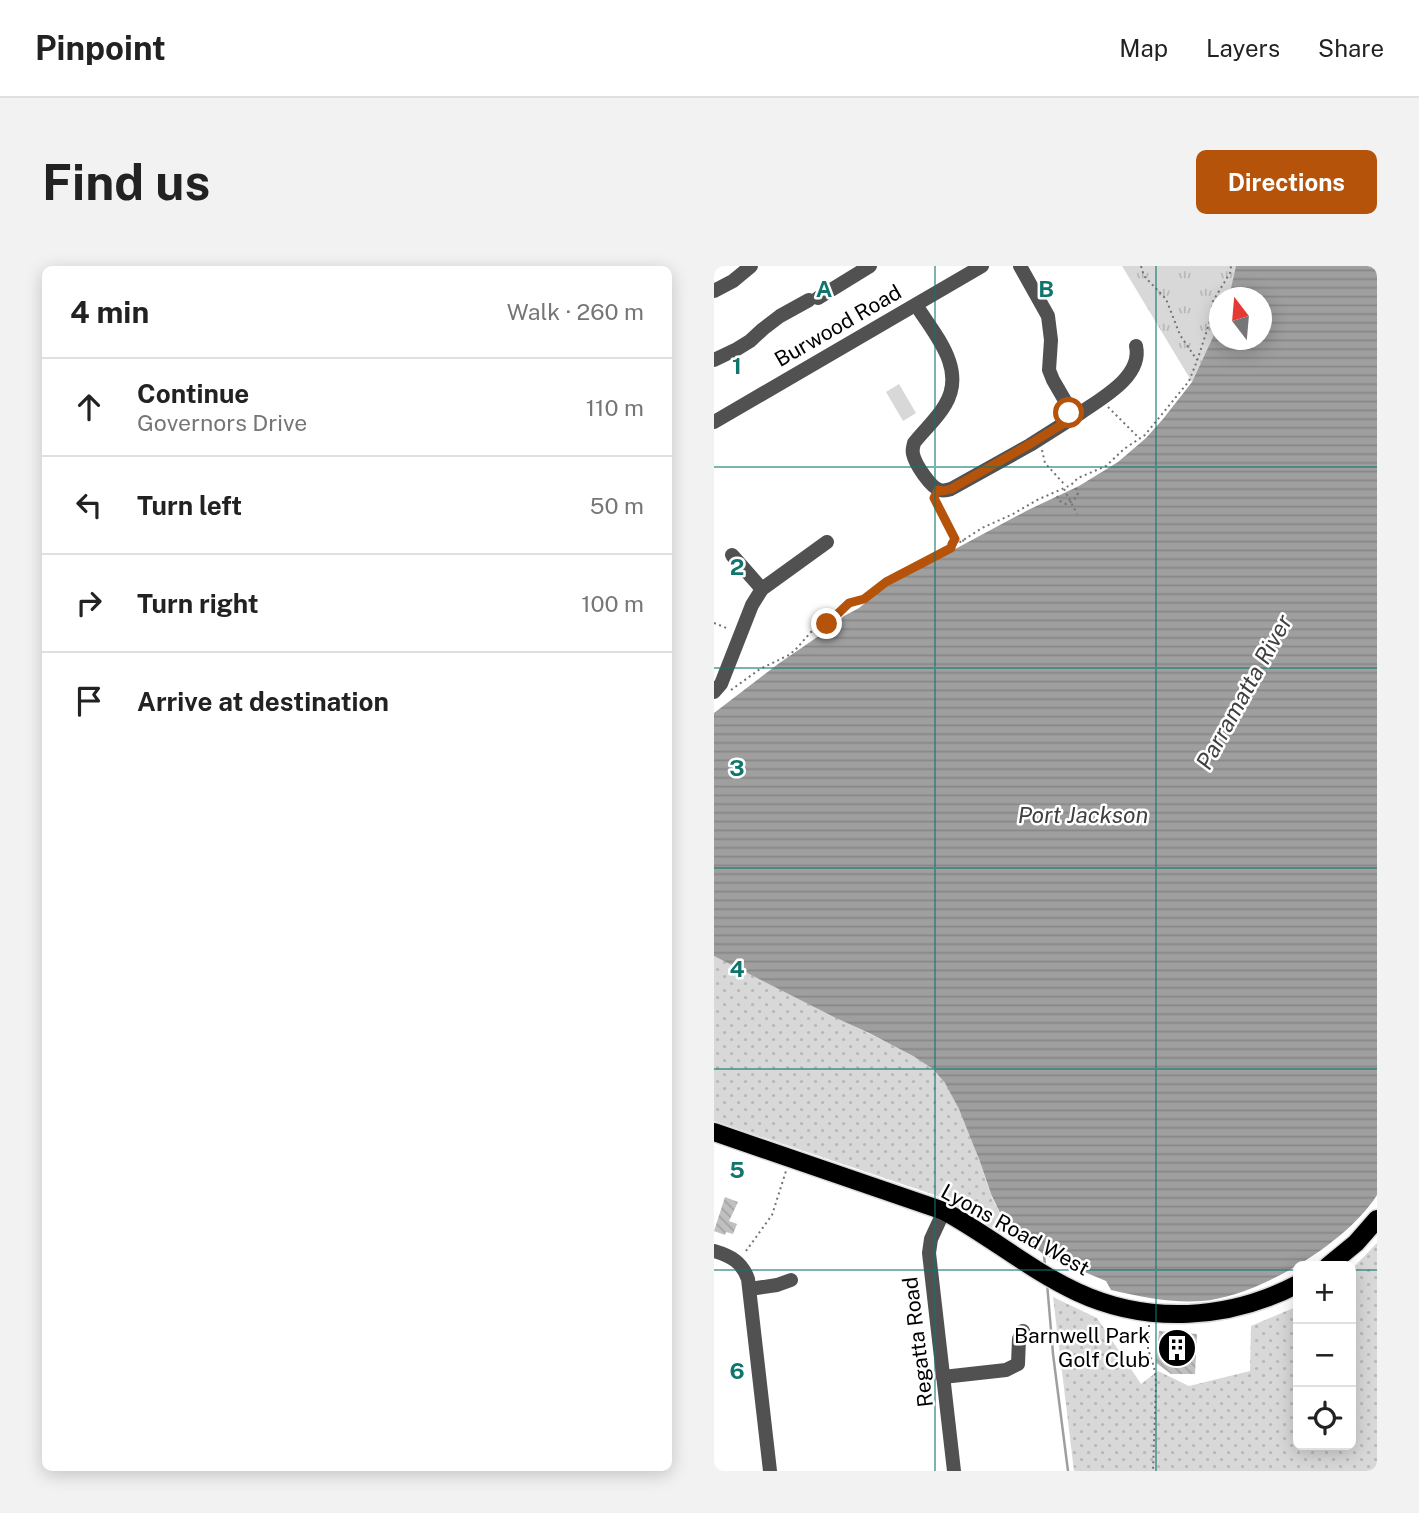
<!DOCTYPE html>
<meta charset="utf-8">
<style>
body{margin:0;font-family:"Public Sans",sans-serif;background:#f2f2f2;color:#222}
.controls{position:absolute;right:21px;bottom:21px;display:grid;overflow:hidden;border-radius:10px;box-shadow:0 4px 18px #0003}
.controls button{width:63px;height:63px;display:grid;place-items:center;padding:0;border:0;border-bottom:2px solid #e0e0e0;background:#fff;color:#222;font:35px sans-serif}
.compass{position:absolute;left:495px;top:21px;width:63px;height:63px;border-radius:50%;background:#fff;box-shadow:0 4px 18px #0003;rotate:344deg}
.stop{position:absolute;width:21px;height:21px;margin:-16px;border:5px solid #b45309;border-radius:50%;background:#fff}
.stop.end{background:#b45309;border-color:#fff;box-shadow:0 2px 7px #0008}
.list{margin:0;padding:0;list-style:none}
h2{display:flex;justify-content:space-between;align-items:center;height:91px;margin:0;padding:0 28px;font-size:30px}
h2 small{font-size:23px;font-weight:400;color:#767676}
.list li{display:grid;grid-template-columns:46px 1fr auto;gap:21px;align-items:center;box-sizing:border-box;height:98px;padding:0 28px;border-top:2px solid #e0e0e0}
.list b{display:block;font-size:26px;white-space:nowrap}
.list p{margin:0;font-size:23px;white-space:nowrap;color:#767676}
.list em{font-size:23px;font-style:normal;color:#767676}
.icon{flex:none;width:38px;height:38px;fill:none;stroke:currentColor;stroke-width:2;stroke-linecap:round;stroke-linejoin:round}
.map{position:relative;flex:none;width:663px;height:1205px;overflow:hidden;border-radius:10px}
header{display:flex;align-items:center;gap:42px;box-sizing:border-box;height:98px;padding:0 35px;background:#fff;border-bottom:2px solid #e0e0e0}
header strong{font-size:33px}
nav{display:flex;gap:38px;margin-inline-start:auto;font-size:24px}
.intro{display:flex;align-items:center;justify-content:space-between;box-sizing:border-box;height:168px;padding:0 42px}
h1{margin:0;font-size:49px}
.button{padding:18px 32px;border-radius:10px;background:#b45309;color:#fff;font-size:24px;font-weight:700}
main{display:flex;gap:42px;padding:0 42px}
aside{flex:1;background:#fff;border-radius:10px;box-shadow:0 4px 18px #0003}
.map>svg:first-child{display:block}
.grass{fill:url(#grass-dots)}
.park{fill:url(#park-tufts)}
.garden{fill:#d8d8d8}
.water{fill:url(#water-rules)}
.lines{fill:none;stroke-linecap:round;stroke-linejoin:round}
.stream{stroke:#9f9f9f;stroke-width:2.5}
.building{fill:url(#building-back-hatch)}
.major-casing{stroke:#dbdbdb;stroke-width:21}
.path{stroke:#737373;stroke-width:2;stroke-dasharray:2 3.5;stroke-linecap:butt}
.minor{stroke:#515151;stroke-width:14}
.major{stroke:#000;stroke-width:18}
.route{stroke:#b45309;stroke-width:9}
.grid{fill:none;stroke:#0f766e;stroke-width:2;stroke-opacity:0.55}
.labels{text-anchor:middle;stroke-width:5;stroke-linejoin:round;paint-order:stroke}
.street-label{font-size:21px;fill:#000;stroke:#fff}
.poi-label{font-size:21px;fill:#000;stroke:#fff;text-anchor:end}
.water-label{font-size:23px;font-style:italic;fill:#404040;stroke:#fff}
.grid-label{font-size:23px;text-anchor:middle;font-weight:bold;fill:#0f766e;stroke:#fff;stroke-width:5;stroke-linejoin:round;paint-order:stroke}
</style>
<header>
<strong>Pinpoint</strong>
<nav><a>Map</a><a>Layers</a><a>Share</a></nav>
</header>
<div class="intro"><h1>Find us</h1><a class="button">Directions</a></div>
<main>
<aside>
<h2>4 min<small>Walk · 260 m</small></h2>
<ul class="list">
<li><svg class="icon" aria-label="ahead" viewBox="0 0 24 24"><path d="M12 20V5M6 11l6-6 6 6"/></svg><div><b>Continue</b><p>Governors Drive</p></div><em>110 m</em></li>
<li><svg class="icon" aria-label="left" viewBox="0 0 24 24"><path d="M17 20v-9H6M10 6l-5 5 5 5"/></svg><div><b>Turn left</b></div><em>50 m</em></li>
<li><svg class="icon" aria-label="right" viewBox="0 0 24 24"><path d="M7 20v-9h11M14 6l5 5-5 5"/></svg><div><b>Turn right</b></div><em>100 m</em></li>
<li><svg class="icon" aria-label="arrive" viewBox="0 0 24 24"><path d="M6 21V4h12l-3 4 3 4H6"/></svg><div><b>Arrive at destination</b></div></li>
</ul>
</aside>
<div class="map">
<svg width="663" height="1205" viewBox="0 0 663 1205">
<defs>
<pattern id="grass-dots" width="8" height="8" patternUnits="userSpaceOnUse" patternTransform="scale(1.75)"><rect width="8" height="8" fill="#d8d8d8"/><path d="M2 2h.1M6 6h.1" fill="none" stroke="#b8b8b8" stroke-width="1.8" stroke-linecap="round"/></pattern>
<pattern id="park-tufts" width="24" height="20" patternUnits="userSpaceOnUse" patternTransform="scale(1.75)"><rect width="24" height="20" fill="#d8d8d8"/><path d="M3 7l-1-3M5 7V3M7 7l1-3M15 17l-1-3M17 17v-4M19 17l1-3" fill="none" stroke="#b8b8b8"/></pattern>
<pattern id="water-rules" width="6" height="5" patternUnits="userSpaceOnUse" patternTransform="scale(1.75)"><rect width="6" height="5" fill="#9f9f9f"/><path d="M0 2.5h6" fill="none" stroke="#878787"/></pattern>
<pattern id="building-back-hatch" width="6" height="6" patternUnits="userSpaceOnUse" patternTransform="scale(1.75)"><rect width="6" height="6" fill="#c0c0c0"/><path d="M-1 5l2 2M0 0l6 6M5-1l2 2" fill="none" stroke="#a3a3a3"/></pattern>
</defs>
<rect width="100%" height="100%" fill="#fff"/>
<g class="grass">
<path d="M0,690L178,779C195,788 215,797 227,812C253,842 264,895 278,931C284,946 293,960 301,974L250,947L221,929L0,855Z"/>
<path d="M663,977V1205H360L339,1031L383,1052L427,1118L444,1105L475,1120L536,1105L537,1060L584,1040V1179H637V1004Z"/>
</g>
<path class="park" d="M408,0H523L515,31L506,32L505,58L478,116Z"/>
<path class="garden" d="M185,118L202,147L189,155L172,126Z"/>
<path class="water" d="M522,0H663V929C633,977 545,1030 488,1035C457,1037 427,1031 397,1024L392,1015L330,989L301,964L287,949L277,928L265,893L245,843L231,817L219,803L199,790L155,767L120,751L0,690V447L64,398L115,363L130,350L145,342L163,327L178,317L314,244L365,220L404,196L432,172L449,153L478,116L505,58L506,74H548V32L515,31Z"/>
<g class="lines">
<g class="stream">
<path d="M330,989L331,1000"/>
<path d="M333,1017L339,1088L354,1205"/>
</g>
</g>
<g class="building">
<path d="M11,931L24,936L15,955L23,958L19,968L12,966L11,969L0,965Z"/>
<path d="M445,1065L483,1068L481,1108H457L442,1097Z"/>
</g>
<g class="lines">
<defs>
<g id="major">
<path d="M0,866L230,945C276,970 316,1004 363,1026C434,1059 515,1054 584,1018"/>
<path d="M614,1000L642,977L663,953"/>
</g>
</defs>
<use href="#major" class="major-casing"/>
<g class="path">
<path d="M427,0L430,10L452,33L466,69L483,94"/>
<path d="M394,141L423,170"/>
<path d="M328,184L331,197L350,218"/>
<path d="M350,223L363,248"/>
<path d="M343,230L346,235L352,238C359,235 361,234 364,227L361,221"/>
<path d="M221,234L241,273"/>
<path d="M237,281L241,273H246L250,275"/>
<path d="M0,357L15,363"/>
<path d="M17,424L46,403L75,389L82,383L97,366L113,358L135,337L150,333L172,316L237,282L268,262L299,248L323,234L357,219L364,212L392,200L410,183L431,169L475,115L483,95L496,55L499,35L516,7L517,0"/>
<path d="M32,985L58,949L72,905"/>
<path d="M435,1059L434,1083L440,1101L442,1116L439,1205"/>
</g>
<g class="minor">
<path d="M306,0L334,50L337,74L335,104L339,114L357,145"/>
<path d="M0,25L19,15L37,0"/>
<path d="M104,32L156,0"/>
<path d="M202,39C221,69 253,103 231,139C223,153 210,164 200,177C199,182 198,183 199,188C201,198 217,222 226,224C230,225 234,224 237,223L316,179L357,153"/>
<path d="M0,94L23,83L36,75L49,63L66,50L95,34"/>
<path d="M365,148C386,133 429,111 422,80"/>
<path d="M0,156L268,0"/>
<path d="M18,289L48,323"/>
<path d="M0,426L7,418L38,339L48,323L113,276"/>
<path d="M230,945L217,973L215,987L240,1205"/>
<path d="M0,985C17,990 28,996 34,1013L56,1205"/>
<path d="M36,1023L63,1019L77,1014"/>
<path d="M229,1111L292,1104L304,1098L305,1073L309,1065"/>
</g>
<use href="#major" class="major"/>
</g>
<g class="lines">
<path class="route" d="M113,358L135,337L150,333L172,316L237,282L238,278L241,273L220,232L224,224L229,225L237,223L316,178L357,153L355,147"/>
</g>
<path class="grid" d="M221,0V1205M442,0V1205M0,201H663M0,402H663M0,602H663M0,803H663M0,1004H584M637,1004H663"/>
<defs>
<symbol id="building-disc" viewBox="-11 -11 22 22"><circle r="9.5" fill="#000" stroke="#fff"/><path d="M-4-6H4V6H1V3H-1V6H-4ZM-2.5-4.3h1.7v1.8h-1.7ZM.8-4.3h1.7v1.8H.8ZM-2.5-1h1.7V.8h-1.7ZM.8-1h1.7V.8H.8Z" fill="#fff"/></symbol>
</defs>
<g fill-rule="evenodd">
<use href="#building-disc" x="441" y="1060" width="44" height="44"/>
</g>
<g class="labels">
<g class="street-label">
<text transform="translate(124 60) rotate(-30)" y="7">Burwood Road</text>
<text transform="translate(301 964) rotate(29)" y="7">Lyons Road West</text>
<text transform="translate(204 1076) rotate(-97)" y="7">Regatta Road</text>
</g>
<g class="poi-label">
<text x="436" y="1077">Barnwell Park<tspan x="436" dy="24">Golf Club</tspan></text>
</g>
<g class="water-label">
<text transform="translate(530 426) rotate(-61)" y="8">Parramatta River</text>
<text x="369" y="557">Port Jackson</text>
</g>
</g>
<g class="grid-label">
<text x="110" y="31">A</text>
<text x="332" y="31">B</text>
<text x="23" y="108">1</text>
<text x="23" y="309">2</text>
<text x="23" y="510">3</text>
<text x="23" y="711">4</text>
<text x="23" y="912">5</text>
<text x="23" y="1113">6</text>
</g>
</svg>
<div class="controls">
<button>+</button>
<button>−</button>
<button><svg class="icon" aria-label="locate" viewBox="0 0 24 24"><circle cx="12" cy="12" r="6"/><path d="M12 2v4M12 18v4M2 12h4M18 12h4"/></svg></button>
</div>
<svg class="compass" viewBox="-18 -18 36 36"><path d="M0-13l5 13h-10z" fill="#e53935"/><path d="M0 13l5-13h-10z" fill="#767676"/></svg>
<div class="stop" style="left:355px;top:147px"></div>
<div class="stop end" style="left:113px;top:358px"></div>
</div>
</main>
